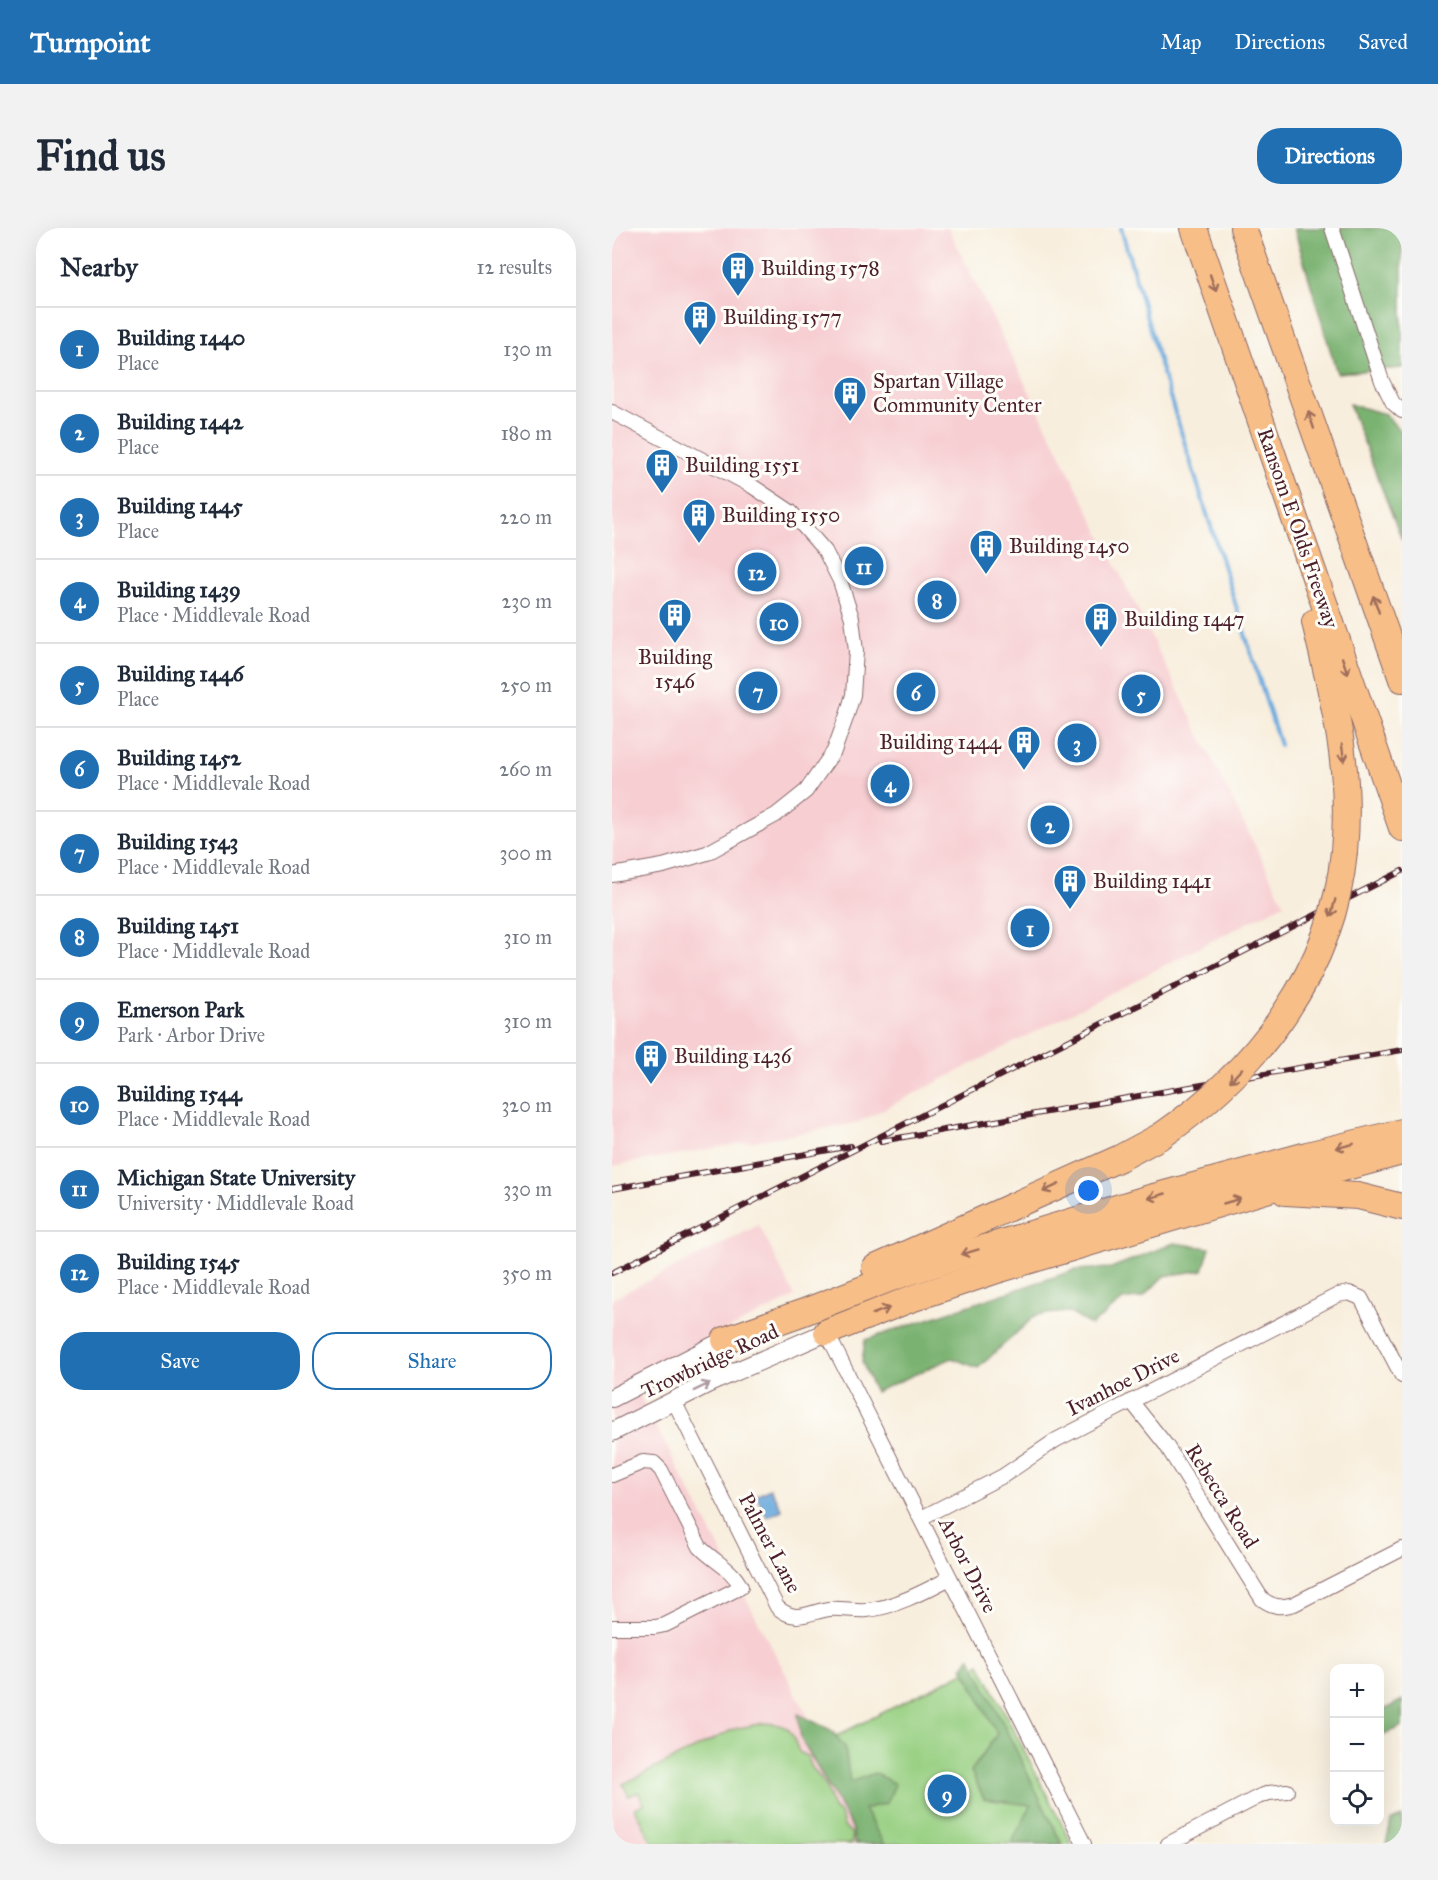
<!DOCTYPE html>
<meta charset="utf-8">
<style>
body{margin:0;font-family:"IM FELL Great Primer",serif;background:#f2f2f3;color:#1f2937}
.controls{position:absolute;right:18px;bottom:18px;display:grid;overflow:hidden;border-radius:12px;box-shadow:0 6px 24px #0002}
.controls button{width:54px;height:54px;display:grid;place-items:center;padding:0;border:0;border-bottom:2px solid #e0e1e3;background:#fff;color:#1f2937;font:30px sans-serif}
.you{position:absolute;left:477px;top:963px;width:21px;height:21px;margin:-15px;border:4px solid #fff;border-radius:50%;background:#1a73e8;box-shadow:0 0 0 9px #1a73e833}
.badge{display:grid;place-items:center;width:39px;height:39px;border-radius:50%;background:#1f6fb2;color:#fff;font-size:20px;font-weight:700}
.pin{position:absolute;translate:-50% -50%;border:3px solid #fff;box-shadow:0 2px 6px #0006}
.list{margin:0;padding:0;list-style:none}
h2{display:flex;justify-content:space-between;align-items:center;height:78px;margin:0;padding:0 24px;font-size:26px}
h2 small{font-size:20px;font-weight:400;color:#747a83}
.list li{display:grid;grid-template-columns:39px 1fr auto;gap:18px;align-items:center;box-sizing:border-box;height:84px;padding:0 24px;border-top:2px solid #e0e1e3}
.list b{display:block;font-size:22px;white-space:nowrap}
.list p{margin:0;font-size:20px;white-space:nowrap;color:#747a83}
.list em{font-size:20px;font-style:normal;color:#747a83}
.actions{display:flex;gap:12px;padding:18px 24px}
.actions a{flex:1;padding:14px 0;border:2px solid #1f6fb2;border-radius:24px;text-align:center;font-size:21px;color:#1f6fb2}
.actions .main{background:#1f6fb2;color:#fff}
.icon{flex:none;width:33px;height:33px;fill:none;stroke:currentColor;stroke-width:2;stroke-linecap:round;stroke-linejoin:round}
.map{position:relative;flex:none;width:790px;height:1616px;overflow:hidden;border-radius:24px}
header{display:flex;align-items:center;gap:36px;box-sizing:border-box;height:84px;padding:0 30px;background:#1f6fb2;color:#fff}
header strong{font-size:28px}
nav{display:flex;gap:33px;margin-inline-start:auto;font-size:21px}
.intro{display:flex;align-items:center;justify-content:space-between;box-sizing:border-box;height:144px;padding:0 36px}
h1{margin:0;font-size:42px}
.button{padding:15px 27px;border-radius:24px;background:#1f6fb2;color:#fff;font-size:21px;font-weight:700}
main{display:flex;gap:36px;padding:0 36px}
aside{flex:1;background:#fff;border-radius:24px;box-shadow:0 6px 24px #0002}
.map>svg:first-child{display:block}
.built{fill:#f7cfd3}
.green{fill:#99d083;stroke:#727857;stroke-width:1.5}
.forest{fill:#7ab271;stroke:#62684e;stroke-width:1.5}
.water{fill:#6aaadd;stroke:#5a6484;stroke-width:1.5}
.lines{fill:none;stroke-linecap:round;stroke-linejoin:round}
.stream{stroke:#6aaadd;stroke-width:4}
.minor-casing{stroke:#876769;stroke-width:16}
.tertiary-casing{stroke:#876769;stroke-width:20}
.motorway-casing{stroke:#876769;stroke-width:28}
.minor{stroke:#fff;stroke-width:14}
.tertiary{stroke:#fff;stroke-width:18}
.motorway{stroke:#f7be88;stroke-width:26}
.rail-casing{stroke:#4a1f2b;stroke-width:6}
.rail{stroke:#fdfcf7;stroke-width:4;stroke-dasharray:11;stroke-linecap:butt}
.motorway-bridge-casing{stroke:#876769;stroke-width:28;stroke-linecap:butt}
.motorway-bridge{stroke:#f7be88;stroke-width:26}
.oneway{stroke:#a06e5a}
.oneway2{stroke:#ae9aa0}
.labels{text-anchor:middle;stroke-width:6;stroke-linejoin:round;paint-order:stroke}
.poi-label{font-size:21px;fill:#4a1f2b;stroke:#fdfcf7;text-anchor:start}
.street-label{font-size:21px;fill:#4a1f2b;stroke:#fdfcf7}
</style>
<header>
<strong>Turnpoint</strong>
<nav><a>Map</a><a>Directions</a><a>Saved</a></nav>
</header>
<div class="intro"><h1>Find us</h1><a class="button">Directions</a></div>
<main>
<aside>
<h2>Nearby<small>12 results</small></h2>
<ul class="list">
<li><span class="badge">1</span><div><b>Building 1440</b><p>Place</p></div><em>130 m</em></li>
<li><span class="badge">2</span><div><b>Building 1442</b><p>Place</p></div><em>180 m</em></li>
<li><span class="badge">3</span><div><b>Building 1445</b><p>Place</p></div><em>220 m</em></li>
<li><span class="badge">4</span><div><b>Building 1439</b><p>Place · Middlevale Road</p></div><em>230 m</em></li>
<li><span class="badge">5</span><div><b>Building 1446</b><p>Place</p></div><em>250 m</em></li>
<li><span class="badge">6</span><div><b>Building 1452</b><p>Place · Middlevale Road</p></div><em>260 m</em></li>
<li><span class="badge">7</span><div><b>Building 1543</b><p>Place · Middlevale Road</p></div><em>300 m</em></li>
<li><span class="badge">8</span><div><b>Building 1451</b><p>Place · Middlevale Road</p></div><em>310 m</em></li>
<li><span class="badge">9</span><div><b>Emerson Park</b><p>Park · Arbor Drive</p></div><em>310 m</em></li>
<li><span class="badge">10</span><div><b>Building 1544</b><p>Place · Middlevale Road</p></div><em>320 m</em></li>
<li><span class="badge">11</span><div><b>Michigan State University</b><p>University · Middlevale Road</p></div><em>330 m</em></li>
<li><span class="badge">12</span><div><b>Building 1545</b><p>Place · Middlevale Road</p></div><em>350 m</em></li>
</ul>
<div class="actions"><a class="main">Save</a><a>Share</a></div>
</aside>
<div class="map">
<svg width="790" height="1616" viewBox="0 0 790 1616">
<rect width="100%" height="100%" fill="#fdfcf7"/>
<filter id="ink" filterUnits="userSpaceOnUse"><feTurbulence type="fractalNoise" baseFrequency=".0167" numOctaves="2"/><feDisplacementMap in="SourceGraphic" scale="12" xChannelSelector="R" yChannelSelector="G"/><feConvolveMatrix kernelMatrix="1 2 1 2 8 2 1 2 1" color-interpolation-filters="sRGB"/></filter>
<filter id="wash" filterUnits="userSpaceOnUse"><feTurbulence type="fractalNoise" baseFrequency=".008" numOctaves="4" result="noise"/><feDisplacementMap in="SourceGraphic" scale="24" xChannelSelector="R" yChannelSelector="G"/><feGaussianBlur stdDeviation="1.35" result="paint"/><feColorMatrix in="noise" values="0 0 0 0 0 0 0 0 0 0 0 0 0 0 0 0 0 1.4 0 .05"/><feComposite in="paint" operator="in"/></filter>
<g filter="url(#wash)">
<rect width="100%" height="100%" fill="#f8eedd"/>
<g class="built">
<path d="M0,0H336L672,676L245,895L0,938Z"/>
<path d="M147,997L183,1069L18,1149L210,1515L260,1616H0V1071Z"/>
</g>
<g class="green">
<path d="M368,1436L460,1616H260L210,1515Z"/>
<path d="M152,1495C179,1497 178,1500 187,1524L196,1529L199,1538L214,1558L221,1581L228,1585L232,1598L240,1606V1616H41L23,1580L32,1576L26,1564L17,1568L11,1556L122,1501Z"/>
</g>
<g class="forest">
<path d="M682,0H790V140L725,145Z"/>
<path d="M737,176L773,186L790,205V312Z"/>
<path d="M562,1015L598,1020L591,1042L552,1048L531,1069L511,1072L479,1097L456,1084L424,1087L366,1140L340,1130L263,1164L250,1134L253,1112L463,1042L499,1040Z"/>
<path d="M358,1428L450,1616H399L419,1577L372,1571L359,1543L385,1506L351,1439Z"/>
<path d="M790,1472V1498L768,1509V1484Z"/>
<path d="M186,1486L219,1502L233,1519L238,1554L263,1545L283,1556L275,1575L252,1581L272,1616H243L240,1599L189,1511Z"/>
<path d="M790,1589V1616H774L779,1593Z"/>
</g>
<path class="water" d="M158,1260L170,1282L155,1289L144,1267Z"/>
<g class="lines">
<path class="stream" d="M509,0L553,153L668,517"/>
</g>
</g>
<g filter="url(#ink)">
<g class="lines">
<defs>
<g id="minor">
<path d="M720,0L770,153L781,175L790,183"/>
<path d="M0,184L140,258L179,284L213,323L228,353L240,390L244,423L241,467L235,487L222,523L194,563L164,587L95,625L51,638L0,647"/>
<path d="M213,1101L472,1616"/>
<path d="M62,1173L165,1379C184,1396 196,1384 217,1381C230,1380 243,1383 255,1382C284,1379 313,1363 338,1350"/>
<path d="M519,1173L554,1217L650,1371C661,1379 668,1380 682,1376L790,1321"/>
<path d="M0,1247L31,1234L42,1235L49,1242L88,1319C102,1334 120,1340 129,1359L53,1397L43,1399H0"/>
<path d="M309,1290L391,1248L444,1212L726,1067L737,1065L749,1070L790,1148"/>
<path d="M556,1616L646,1569L657,1565L675,1563"/>
</g>
<g id="tertiary">
<path d="M0,1170L113,1112"/>
<path d="M0,1204L97,1155L215,1104"/>
</g>
<g id="motorway">
<path d="M582,0L790,600"/>
<path d="M631,0L790,451"/>
<path d="M703,394C722,474 740,540 732,623"/>
<path d="M673,964L746,968L790,979"/>
<path d="M263,1040L508,930L549,908"/>
<path d="M215,1104L296,1072L385,1042L701,948L790,924"/>
<path d="M113,1112L192,1084L282,1049L359,1024L538,970L695,927L790,904"/>
</g>
</defs>
<use href="#minor" class="minor-casing"/>
<use href="#tertiary" class="tertiary-casing"/>
<use href="#motorway" class="motorway-casing"/>
<use href="#minor" class="minor"/>
<use href="#tertiary" class="tertiary"/>
<use href="#motorway" class="motorway"/>
<defs>
<g id="rail">
<path d="M269,913L790,822"/>
<path d="M0,961L239,918"/>
<path d="M0,1045L790,643"/>
</g>
</defs>
<use href="#rail" class="rail-casing"/>
<use href="#rail" class="rail"/>
<defs>
<path id="motorway-bridge" d="M549,908C645,842 722,742 732,623"/>
</defs>
<use href="#motorway-bridge" class="motorway-bridge-casing"/>
<use href="#motorway-bridge" class="motorway-bridge"/>
</g>
<defs><path id="oneway-shaft" d="M-6 0H5M1.5-3L5.5 0L1.5 3" fill="none" stroke-width="1.6" stroke-linecap="round" stroke-linejoin="round" transform="scale(1.5)"/></defs>
<g class="oneway">
<use href="#oneway-shaft" transform="translate(601 55) rotate(71)"/>
<use href="#oneway-shaft" transform="translate(699 192) rotate(-109)"/>
<use href="#oneway-shaft" transform="translate(764 376) rotate(-109)"/>
<use href="#oneway-shaft" transform="translate(733 438) rotate(71)"/>
<use href="#oneway-shaft" transform="translate(731 525) rotate(82)"/>
<use href="#oneway-shaft" transform="translate(721 680) rotate(105)"/>
<use href="#oneway-shaft" transform="translate(624 847) rotate(133)"/>
<use href="#oneway-shaft" transform="translate(733 918) rotate(166)"/>
<use href="#oneway-shaft" transform="translate(439 960) rotate(155)"/>
<use href="#oneway-shaft" transform="translate(545 968) rotate(164)"/>
<use href="#oneway-shaft" transform="translate(620 973) rotate(-16)"/>
<use href="#oneway-shaft" transform="translate(358 1024) rotate(163)"/>
<use href="#oneway-shaft" transform="translate(269 1083) rotate(-21)"/>
</g>
<use class="oneway2" href="#oneway-shaft" transform="translate(90 1159) rotate(-26)"/>
</g>
<defs>
<symbol id="building-pin" viewBox="-11 -11 22 30"><path d="M0 17L-7.5 6A9.5 9.5 0 1 1 7.5 6Z" fill="#1f6fb2" stroke="#fdfcf7"/><path d="M-4-6H4V6H1V3H-1V6H-4ZM-2.5-4.3h1.7v1.8h-1.7ZM.8-4.3h1.7v1.8H.8ZM-2.5-1h1.7V.8h-1.7ZM.8-1h1.7V.8H.8Z" fill="#fff"/></symbol>
</defs>
<g fill-rule="evenodd">
<use href="#building-pin" x="107" y="21" width="38" height="52"/>
<use href="#building-pin" x="69" y="70" width="38" height="52"/>
<use href="#building-pin" x="219" y="146" width="38" height="52"/>
<use href="#building-pin" x="31" y="218" width="38" height="52"/>
<use href="#building-pin" x="68" y="268" width="38" height="52"/>
<use href="#building-pin" x="355" y="299" width="38" height="52"/>
<use href="#building-pin" x="44" y="368" width="38" height="52"/>
<use href="#building-pin" x="470" y="372" width="38" height="52"/>
<use href="#building-pin" x="393" y="495" width="38" height="52"/>
<use href="#building-pin" x="439" y="634" width="38" height="52"/>
<use href="#building-pin" x="20" y="809" width="38" height="52"/>
</g>
<g class="labels">
<g class="poi-label">
<text x="149" y="47">Building 1578</text>
<text x="111" y="96">Building 1577</text>
<text x="261" y="160">Spartan Village<tspan x="261" dy="24">Community Center</tspan></text>
<text x="73" y="244">Building 1551</text>
<text x="110" y="294">Building 1550</text>
<text x="397" y="325">Building 1450</text>
<text x="512" y="398">Building 1447</text>
<text x="63" y="436" text-anchor="middle">Building<tspan x="63" dy="24">1546</tspan></text>
<text x="389" y="521" text-anchor="end">Building 1444</text>
<text x="481" y="660">Building 1441</text>
<text x="62" y="835">Building 1436</text>
</g>
<g class="street-label">
<text transform="translate(686 300) rotate(71)" y="7">Ransom E Olds Freeway</text>
<text transform="translate(98 1133) rotate(-25)" y="7">Trowbridge Road</text>
<text transform="translate(511 1154) rotate(-27)" y="7">Ivanhoe Drive</text>
<text transform="translate(610 1268) rotate(58)" y="7">Rebecca Road</text>
<text transform="translate(158 1315) rotate(62)" y="7">Palmer Lane</text>
<text transform="translate(356 1337) rotate(63)" y="7">Arbor Drive</text>
</g>
</g>
</svg>
<div class="controls">
<button>+</button>
<button>−</button>
<button><svg class="icon" aria-label="locate" viewBox="0 0 24 24"><circle cx="12" cy="12" r="6"/><path d="M12 2v4M12 18v4M2 12h4M18 12h4"/></svg></button>
</div>
<div class="you"></div>
<div class="pin badge" style="left:418px;top:700px">1</div>
<div class="pin badge" style="left:438px;top:597px">2</div>
<div class="pin badge" style="left:465px;top:515px">3</div>
<div class="pin badge" style="left:278px;top:556px">4</div>
<div class="pin badge" style="left:529px;top:466px">5</div>
<div class="pin badge" style="left:304px;top:464px">6</div>
<div class="pin badge" style="left:146px;top:463px">7</div>
<div class="pin badge" style="left:325px;top:372px">8</div>
<div class="pin badge" style="left:335px;top:1566px">9</div>
<div class="pin badge" style="left:167px;top:394px">10</div>
<div class="pin badge" style="left:252px;top:338px">11</div>
<div class="pin badge" style="left:145px;top:344px">12</div>
</div>
</main>
